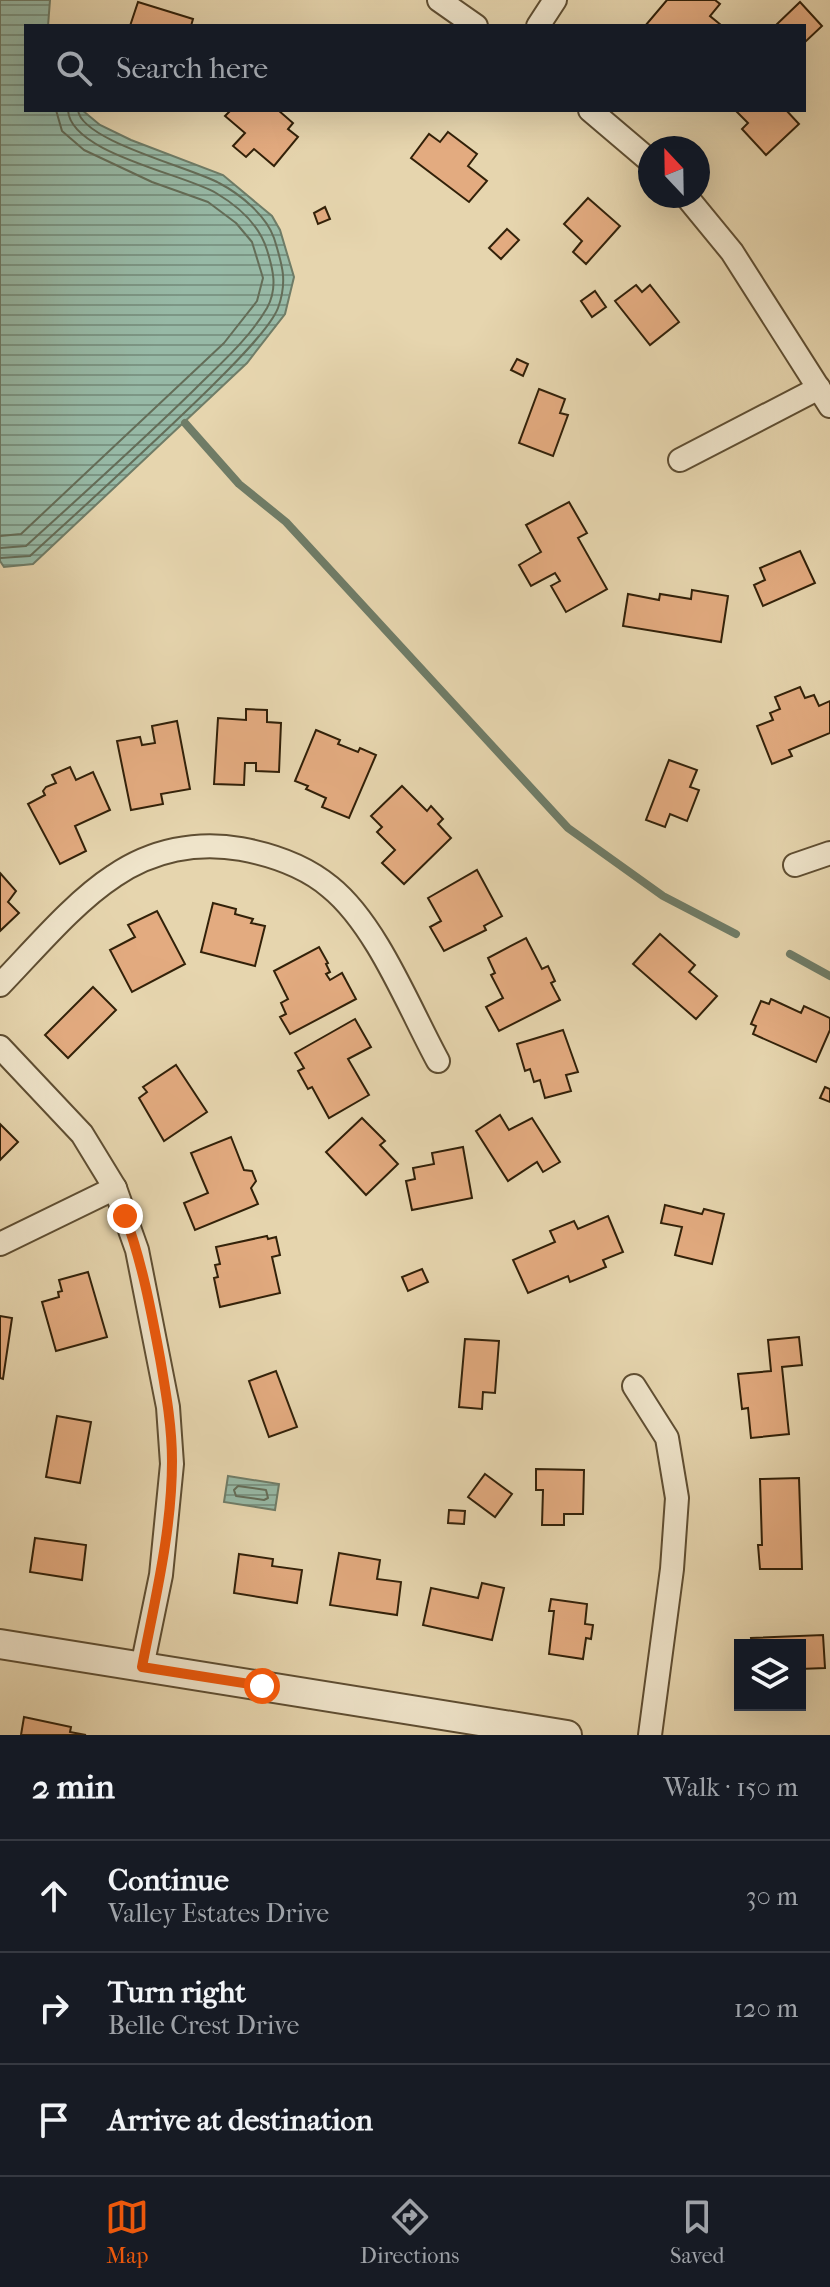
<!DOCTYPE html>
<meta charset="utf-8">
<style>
body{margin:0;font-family:"IM FELL French Canon",serif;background:#242831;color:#f1f3f6}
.controls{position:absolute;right:24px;bottom:24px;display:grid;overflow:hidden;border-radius:0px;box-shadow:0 8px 32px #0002}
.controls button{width:72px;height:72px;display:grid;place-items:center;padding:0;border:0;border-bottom:2px solid #363941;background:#171b24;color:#f1f3f6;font:40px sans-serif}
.compass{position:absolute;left:638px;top:136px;width:72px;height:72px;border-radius:50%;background:#171b24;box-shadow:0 8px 32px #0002;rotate:338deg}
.stop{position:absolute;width:24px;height:24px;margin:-18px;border:6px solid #ea580c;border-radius:50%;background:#fff}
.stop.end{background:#ea580c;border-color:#fff;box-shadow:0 2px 8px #0008}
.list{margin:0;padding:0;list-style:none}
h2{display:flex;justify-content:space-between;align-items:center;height:104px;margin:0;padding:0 32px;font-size:34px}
h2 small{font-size:26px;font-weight:400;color:#9ea1a6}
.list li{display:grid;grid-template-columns:52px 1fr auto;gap:24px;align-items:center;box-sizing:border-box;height:112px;padding:0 32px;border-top:2px solid #363941}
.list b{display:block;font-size:30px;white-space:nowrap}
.list p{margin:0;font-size:26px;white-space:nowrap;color:#9ea1a6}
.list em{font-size:26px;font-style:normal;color:#9ea1a6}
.icon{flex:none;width:44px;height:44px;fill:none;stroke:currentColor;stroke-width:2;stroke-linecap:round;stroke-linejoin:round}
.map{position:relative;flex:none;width:830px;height:1735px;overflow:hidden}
.search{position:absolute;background:#171b24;box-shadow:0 8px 32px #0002;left:24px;right:24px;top:24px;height:88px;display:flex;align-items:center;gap:20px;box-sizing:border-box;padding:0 28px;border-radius:0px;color:#9ea1a6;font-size:30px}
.sheet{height:440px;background:#171b24}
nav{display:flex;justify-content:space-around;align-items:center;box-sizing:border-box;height:112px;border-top:2px solid #363941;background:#171b24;font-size:22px;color:#9ea1a6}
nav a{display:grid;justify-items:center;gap:4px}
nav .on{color:#ea580c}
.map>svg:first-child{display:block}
.water{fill:url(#water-rules);stroke:#6f7c67;stroke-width:2}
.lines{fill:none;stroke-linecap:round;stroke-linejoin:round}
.shore{stroke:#646d58;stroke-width:2}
.stream{stroke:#6f7c67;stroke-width:8}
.building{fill:#e3ab80;stroke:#322109;stroke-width:2}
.minor-casing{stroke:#5f4e32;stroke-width:26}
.tertiary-casing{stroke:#5f4e32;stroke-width:32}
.minor{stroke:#efe4ca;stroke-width:22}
.tertiary{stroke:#efe4ca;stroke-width:28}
.route{stroke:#ea580c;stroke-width:10}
</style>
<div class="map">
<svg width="830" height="1735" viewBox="0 0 830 1735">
<defs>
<pattern id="water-rules" width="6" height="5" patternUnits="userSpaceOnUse" patternTransform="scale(2)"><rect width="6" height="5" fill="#97b9a6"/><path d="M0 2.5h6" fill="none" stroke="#7c9685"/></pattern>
</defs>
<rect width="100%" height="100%" fill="#e6d5ae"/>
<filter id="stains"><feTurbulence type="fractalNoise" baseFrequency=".0025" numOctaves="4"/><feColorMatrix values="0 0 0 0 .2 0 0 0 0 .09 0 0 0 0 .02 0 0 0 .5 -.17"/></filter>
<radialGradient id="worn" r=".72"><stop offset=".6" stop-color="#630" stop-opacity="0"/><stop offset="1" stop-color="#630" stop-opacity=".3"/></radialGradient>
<g class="water">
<path d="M0,0H50L48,26H26V110H82L100,125L131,140L223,175L272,216L280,230L294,277L285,314L247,363L33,564L4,567L0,561Z"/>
<path d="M228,1476L279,1484L275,1510L224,1502Z"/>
</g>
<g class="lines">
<g class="shore">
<path d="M0,536L21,534L224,343L257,301L263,278L252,242L236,223L208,202L152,182L84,150L62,131L56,110"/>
<path d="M0,548L26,546C83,494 140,443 195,389C220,364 249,339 267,308C278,288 273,269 267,250C259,224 238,206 216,193C184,174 70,153 68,110"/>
<path d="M0,558L30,556C91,500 153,444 212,386C229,369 270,329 278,308C288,281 282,264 274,238C266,215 240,194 219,183C193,168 81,141 78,110"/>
<path d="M238,1486L266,1490L268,1498L264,1500L236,1496L234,1490Z"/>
</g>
<g class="stream">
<path d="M185,423L239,484L286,522L568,828L663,896L736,934"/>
<path d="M790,954L830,976"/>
</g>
</g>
<g class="building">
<path d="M667,0H715L720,4L710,16L721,25L645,26Z"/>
<path d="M138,2L193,19L191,26H130Z"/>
<path d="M800,2L822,26L804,43V26H775Z"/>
<path d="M231,110H278L293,123L288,129L298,137L274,166L254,149L246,157L233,146L245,133L225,116Z"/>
<path d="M735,110H786L799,124L766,155L742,129L748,123Z"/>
<path d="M448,132L477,154L468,166L487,181L469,202L411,158L429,134L440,142Z"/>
<path d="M588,198L620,226L586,264L573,252L582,241L564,224Z"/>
<path d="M325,207L330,219L318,224L314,213Z"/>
<path d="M507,229L519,240L501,259L489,248Z"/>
<path d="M636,285L642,292L650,285L679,322L650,345L615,301Z"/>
<path d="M595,291L606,307L592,317L581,301Z"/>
<path d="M517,359L528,364L523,376L511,370Z"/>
<path d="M539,389L565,399L560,413L568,415L553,456L519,443Z"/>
<path d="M569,502L587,533L578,538L607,589L566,612L551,586L560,581L555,573L531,586L519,565L541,552L526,525Z"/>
<path d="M800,551L815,583L763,606L754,585L765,580L760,568Z"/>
<path d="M692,590L728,596L721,642L623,626L628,594L659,600L660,594L691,599Z"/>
<path d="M800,687L805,698L814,695L819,706L830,701V733L789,750L792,756L772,764L757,726L773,720L770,713L780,709L775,697Z"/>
<path d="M246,709L267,710V722L281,723L279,772L256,771V763H245L244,785L214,784L218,718L246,720Z"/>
<path d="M177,721L190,789L161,794L163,804L131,810L117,741L140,737L142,745L155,743L152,726Z"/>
<path d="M316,730L340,740L338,744L358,752L360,748L376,755L349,818L322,807L326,798L306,789L308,786L295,781Z"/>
<path d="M669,760L697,770L690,787L699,790L687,821L670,814L665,827L646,820Z"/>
<path d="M70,767L76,780L93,772L110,810L75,826L86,851L60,864L28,804L45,795L43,791L46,787L56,783L52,775Z"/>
<path d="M402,786L427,811L431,806L443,819L438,824L451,838L404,884L382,863L395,850L377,832L382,827L371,816Z"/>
<path d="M477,870L502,916L484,926L486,930L444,951L430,927L441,921L428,898Z"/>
<path d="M0,873L16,891L8,902L19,913L0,931Z"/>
<path d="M213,903L236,909L235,914L253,919L251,923L265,926L255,966L201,952Z"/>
<path d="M157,911L185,964L132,992L110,950L135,937L128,925Z"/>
<path d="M660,934L695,965L689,972L717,996L696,1019L633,964Z"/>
<path d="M526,938L542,969L548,966L555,981L551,983L560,1000L499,1031L486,1007L503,998L491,975L495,973L488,958Z"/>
<path d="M319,947L328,963L326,964L330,972L326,974L330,980L342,973L356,999L290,1034L280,1017L286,1014L281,1003L288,999L274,971Z"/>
<path d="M93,987L116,1010L68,1058L45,1035Z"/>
<path d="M771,999L801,1013L804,1006L830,1018V1030L816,1062L753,1034L756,1026L751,1024L761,1001L769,1004Z"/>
<path d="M355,1019L371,1047L348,1059L369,1095L329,1118L312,1087L308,1089L298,1071L304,1068L295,1053Z"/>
<path d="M563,1030L578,1072L566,1075L571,1091L545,1098L540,1080L534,1082L530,1069L525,1071L517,1044Z"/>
<path d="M176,1065L207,1112L164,1141L139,1098L147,1092L143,1087Z"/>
<path d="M825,1087L830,1089V1102L820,1098Z"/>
<path d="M500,1115L509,1130L532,1118L560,1162L543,1172L537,1162L508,1181L476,1131Z"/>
<path d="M362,1118L385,1141L380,1145L398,1164L366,1195L326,1152Z"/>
<path d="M0,1124L18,1142L0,1160Z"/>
<path d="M231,1137L244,1170L252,1171L256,1181L251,1188L258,1204L195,1230L184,1203L208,1193L191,1153Z"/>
<path d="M463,1147L472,1198L412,1210L406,1181L415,1179L413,1168L434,1164L432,1153Z"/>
<path d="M665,1205L702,1214L704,1209L724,1214L712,1264L675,1255L682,1227L661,1223Z"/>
<path d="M608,1216L623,1252L603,1260L606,1267L570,1282L568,1276L528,1293L513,1260L555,1242L550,1231L574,1221L578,1229Z"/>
<path d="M267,1236L268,1239L276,1237L280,1255L272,1257L280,1293L220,1307L214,1278L218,1277L215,1265L220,1264L216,1247Z"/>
<path d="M422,1269L428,1282L408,1291L402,1277Z"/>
<path d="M88,1272L107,1337L56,1351L42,1302L59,1297L58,1292L62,1291L59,1280Z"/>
<path d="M0,1316L12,1318L3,1379L0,1378Z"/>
<path d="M799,1337L802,1365L782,1367L789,1434L751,1438L748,1408L742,1409L738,1374L771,1371L768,1340Z"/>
<path d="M465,1339L499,1341L495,1393L483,1392L482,1409L459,1407Z"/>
<path d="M276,1371L297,1427L269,1437L249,1381Z"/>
<path d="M57,1416L91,1422L80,1483L46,1477Z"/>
<path d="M536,1469L584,1470L583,1514H564V1525H542L543,1490H536Z"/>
<path d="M485,1474L512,1494L495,1517L468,1497Z"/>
<path d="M799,1478L802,1569H760L758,1545H762L760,1479Z"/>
<path d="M449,1510L465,1511L464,1524L448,1523Z"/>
<path d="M35,1538L86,1545L82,1580L30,1572Z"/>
<path d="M339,1553L380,1560L377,1579L401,1582L397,1615L330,1605Z"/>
<path d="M239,1554L273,1559L272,1566L302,1570L297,1603L234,1593Z"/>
<path d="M482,1583L504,1588L492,1640L423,1625L431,1588L478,1598Z"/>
<path d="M551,1599L587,1604L585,1624L593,1625L591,1639L586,1638L583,1659L549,1654L554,1611H549Z"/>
<path d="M823,1635L825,1668L800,1669V1645H752L751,1638Z"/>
<path d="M24,1717L71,1727L70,1732L86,1735H21Z"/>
</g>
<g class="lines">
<defs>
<g id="minor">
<path d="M439,0L476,26"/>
<path d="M538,26L555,0"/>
<path d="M590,110L650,161"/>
<path d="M686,196L732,252L830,406"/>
<path d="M680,460L819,388"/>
<path d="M795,865L830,853"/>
<path d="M0,985C34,950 74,902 114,876C152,850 197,841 241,849C273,855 305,866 330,887C377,925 409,1008 438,1061"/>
<path d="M0,1047L82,1134L115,1188L137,1250L168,1407L172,1464L161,1575L142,1667"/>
<path d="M0,1244L115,1188"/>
<path d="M634,1386L667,1438L677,1498L672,1569L650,1735"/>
</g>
<path id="tertiary" d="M0,1644L567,1735"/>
</defs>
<use href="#minor" class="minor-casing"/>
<use href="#tertiary" class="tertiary-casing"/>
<use href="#minor" class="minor"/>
<use href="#tertiary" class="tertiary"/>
</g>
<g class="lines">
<path class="route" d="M125,1216C142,1262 151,1310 160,1358C166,1393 172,1426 172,1461C172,1531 155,1599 142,1667L262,1686"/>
</g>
<rect width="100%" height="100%" filter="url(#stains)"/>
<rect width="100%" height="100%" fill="url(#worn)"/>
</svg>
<div class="controls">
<button><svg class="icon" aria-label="layers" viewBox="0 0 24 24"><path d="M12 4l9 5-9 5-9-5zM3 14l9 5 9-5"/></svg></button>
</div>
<svg class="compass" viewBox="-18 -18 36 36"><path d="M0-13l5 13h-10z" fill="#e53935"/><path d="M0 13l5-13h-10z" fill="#9ea1a6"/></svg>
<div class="stop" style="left:262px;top:1686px"></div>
<div class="stop end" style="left:125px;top:1216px"></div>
<div class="search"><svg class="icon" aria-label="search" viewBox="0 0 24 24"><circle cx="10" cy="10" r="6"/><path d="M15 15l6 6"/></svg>Search here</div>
</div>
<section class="sheet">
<h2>2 min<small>Walk · 150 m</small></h2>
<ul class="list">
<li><svg class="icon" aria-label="ahead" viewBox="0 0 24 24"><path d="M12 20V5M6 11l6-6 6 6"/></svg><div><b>Continue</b><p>Valley Estates Drive</p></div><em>30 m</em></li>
<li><svg class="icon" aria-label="right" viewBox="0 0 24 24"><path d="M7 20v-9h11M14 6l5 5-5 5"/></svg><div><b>Turn right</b><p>Belle Crest Drive</p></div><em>120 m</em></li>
<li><svg class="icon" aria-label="arrive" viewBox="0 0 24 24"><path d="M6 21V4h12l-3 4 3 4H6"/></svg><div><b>Arrive at destination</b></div></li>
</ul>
</section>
<nav>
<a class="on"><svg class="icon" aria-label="map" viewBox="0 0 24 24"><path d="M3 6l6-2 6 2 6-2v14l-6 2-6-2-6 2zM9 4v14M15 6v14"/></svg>Map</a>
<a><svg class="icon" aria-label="directions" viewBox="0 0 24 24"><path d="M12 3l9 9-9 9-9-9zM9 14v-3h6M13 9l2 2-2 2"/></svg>Directions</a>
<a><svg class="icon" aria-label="saved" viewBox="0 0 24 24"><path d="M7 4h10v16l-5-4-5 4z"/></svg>Saved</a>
</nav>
